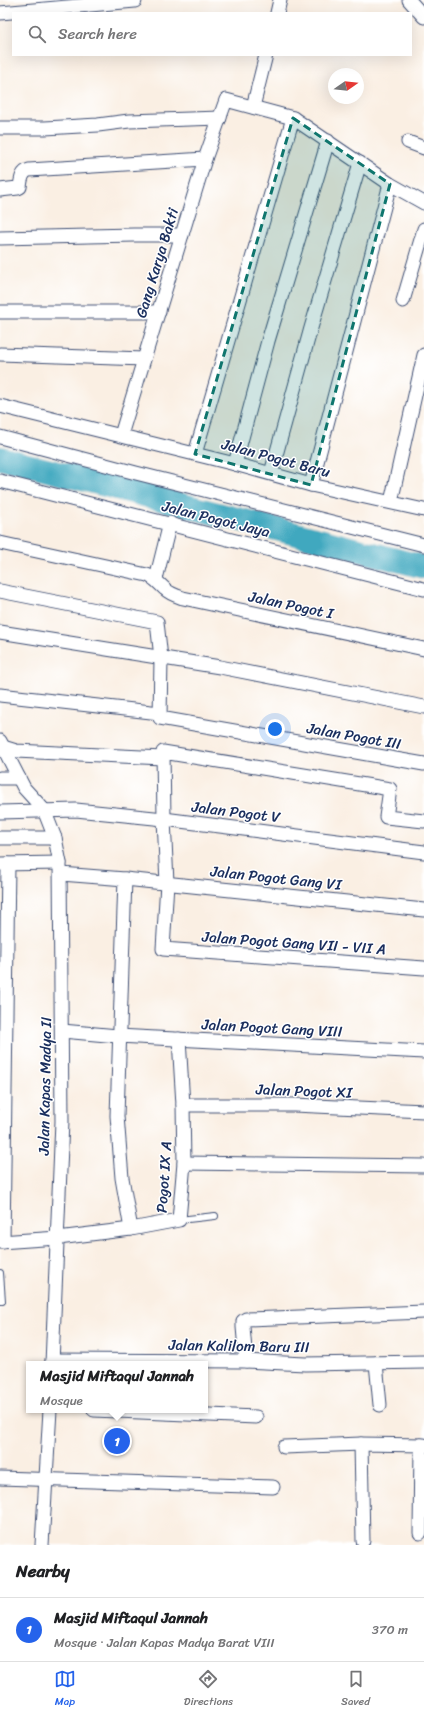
<!DOCTYPE html>
<meta charset="utf-8">
<style>
body{margin:0;font-family:Sriracha,sans-serif;background:#f6f6f6;color:#202124}
.compass{position:absolute;left:328px;top:68px;width:36px;height:36px;border-radius:50%;background:#fff;box-shadow:0 4px 16px #0002;rotate:76deg}
.you{position:absolute;left:275px;top:729px;width:14px;height:14px;margin:-10px;border:3px solid #fff;border-radius:50%;background:#1a73e8;box-shadow:0 0 0 6px #1a73e833}
.badge{display:grid;place-items:center;width:26px;height:26px;border-radius:50%;background:#2563eb;color:#fff;font-size:13px;font-weight:700}
.pin{position:absolute;translate:-50% -50%;border:2px solid #fff;box-shadow:0 1px 4px #0006}
.popup{position:absolute;left:26px;top:1361px;width:182px;height:52px;box-sizing:border-box;display:grid;place-content:center;border-radius:0px;background:#fff;filter:drop-shadow(0 1px 3px #0005);font-size:13px;white-space:nowrap;color:#757577}
.popup b{font-size:15px;color:#202124}
.popup::after{content:'';position:absolute;left:50%;top:100%;margin-left:-8px;border:8px solid transparent;border-top-color:#fff}
.list{margin:0;padding:0;list-style:none}
h2{display:flex;justify-content:space-between;align-items:center;height:52px;margin:0;padding:0 16px;font-size:17px}
h2 small{font-size:13px;font-weight:400;color:#757577}
.list li{display:grid;grid-template-columns:26px 1fr auto;gap:12px;align-items:center;box-sizing:border-box;height:64px;padding:0 16px;border-top:1px solid #e0e0e0}
.list b{display:block;font-size:15px;white-space:nowrap}
.list p{margin:0;font-size:13px;white-space:nowrap;color:#757577}
.list em{font-size:13px;font-style:normal;color:#757577}
.icon{flex:none;width:22px;height:22px;fill:none;stroke:currentColor;stroke-width:2;stroke-linecap:round;stroke-linejoin:round}
.map{position:relative;flex:none;width:424px;height:1545px;overflow:hidden}
.search{position:absolute;background:#fff;box-shadow:0 4px 16px #0002;left:12px;right:12px;top:12px;height:44px;display:flex;align-items:center;gap:10px;box-sizing:border-box;padding:0 14px;border-radius:0px;color:#757577;font-size:15px}
.sheet{height:116px;background:#fff}
nav{display:flex;justify-content:space-around;align-items:center;box-sizing:border-box;height:56px;border-top:1px solid #e0e0e0;background:#fff;font-size:11px;color:#757577}
nav a{display:grid;justify-items:center;gap:2px}
nav .on{color:#2563eb}
.map>svg:first-child{display:block}
.lines{fill:none;stroke-linecap:round;stroke-linejoin:round}
.river{stroke:#3fa8bf;stroke-width:24}
.lane-casing{stroke:#3c4c72;stroke-width:8}
.street-casing{stroke:#3c4c72;stroke-width:15}
.lane{stroke:#fff;stroke-width:6}
.street{stroke:#fff;stroke-width:13}
.marked{fill:#0f766e;fill-opacity:0.2;stroke:#0f766e;stroke-width:3;stroke-dasharray:8 5;stroke-linejoin:round}
.labels{text-anchor:middle;stroke-width:3;stroke-linejoin:round;paint-order:stroke}
.street-label{font-size:15px;fill:#1b2f5e;stroke:#fff}
</style>
<div class="map">
<svg width="424" height="1545" viewBox="0 0 424 1545">
<rect width="100%" height="100%" fill="#fff"/>
<filter id="ink" filterUnits="userSpaceOnUse"><feTurbulence type="fractalNoise" baseFrequency=".025" numOctaves="2"/><feDisplacementMap in="SourceGraphic" scale="8" xChannelSelector="R" yChannelSelector="G"/><feConvolveMatrix kernelMatrix="1 2 1 2 8 2 1 2 1" color-interpolation-filters="sRGB"/></filter>
<filter id="wash" filterUnits="userSpaceOnUse"><feTurbulence type="fractalNoise" baseFrequency=".012" numOctaves="4" result="noise"/><feDisplacementMap in="SourceGraphic" scale="16" xChannelSelector="R" yChannelSelector="G"/><feGaussianBlur stdDeviation="0.9" result="paint"/><feColorMatrix in="noise" values="0 0 0 0 0 0 0 0 0 0 0 0 0 0 0 0 0 1.4 0 .05"/><feComposite in="paint" operator="in"/></filter>
<g filter="url(#wash)">
<rect width="100%" height="100%" fill="#faefe3"/>
<g class="lines">
<path class="river" d="M0,458L424,567"/>
</g>
</g>
<g filter="url(#ink)">
<g class="lines">
<defs>
<g id="lane">
<path d="M179,1220L215,1216"/>
<path d="M0,1273L2,1301H0"/>
</g>
<g id="street">
<path d="M409,0L424,17"/>
<path d="M0,13L135,1"/>
<path d="M277,13L280,0"/>
<path d="M253,107L266,55"/>
<path d="M0,128H45L98,125L129,121L220,118"/>
<path d="M408,142L424,148"/>
<path d="M0,190L18,188L20,187C21,181 21,172 29,170L205,159"/>
<path d="M0,238L134,235H182"/>
<path d="M403,301L424,229"/>
<path d="M0,312H159"/>
<path d="M0,354L144,359"/>
<path d="M0,406L235,464L311,485L424,510"/>
<path d="M121,435L205,159L226,100L293,118L390,184L424,203"/>
<path d="M0,437L136,473L424,545"/>
<path d="M195,454L293,118"/>
<path d="M235,464L268,341L328,141"/>
<path d="M271,473L311,328L360,163"/>
<path d="M0,481L424,589"/>
<path d="M311,485L390,184"/>
<path d="M391,502L424,355"/>
<path d="M0,543L147,575C155,578 158,583 165,589C170,594 177,596 183,598L424,649"/>
<path d="M156,579L170,523"/>
<path d="M0,591L157,622L161,658L160,718L424,764"/>
<path d="M0,632L220,667L424,707"/>
<path d="M0,695L160,713"/>
<path d="M0,741L24,788L44,810L55,838L60,863L62,1121L52,1364"/>
<path d="M3,747L16,751L163,758"/>
<path d="M0,778H19"/>
<path d="M0,812L76,810L164,819L424,852"/>
<path d="M424,821L386,817L390,789L163,752L164,819L167,883L163,949L424,968"/>
<path d="M0,838H55"/>
<path d="M0,864L60,863"/>
<path d="M61,874L125,879L117,1116L122,1178L131,1229"/>
<path d="M125,879L424,910"/>
<path d="M62,1031L118,1036L424,1052"/>
<path d="M183,1105H294L424,1111"/>
<path d="M184,1163L424,1166"/>
<path d="M0,1242L58,1238L131,1229L179,1220L184,1163L183,1105L179,1039"/>
<path d="M3,1242L8,864"/>
<path d="M52,1360L246,1361L305,1364L424,1362"/>
<path d="M246,1361L243,1327V1321L246,1319L424,1312"/>
<path d="M376,1363L380,1405"/>
<path d="M94,1410L256,1417"/>
<path d="M361,1444L363,1541"/>
<path d="M284,1447L361,1444L424,1445"/>
<path d="M0,1478L273,1487"/>
<path d="M420,1533L421,1445"/>
<path d="M42,1545L50,1410"/>
</g>
</defs>
<use href="#lane" class="lane-casing"/>
<use href="#street" class="street-casing"/>
<use href="#lane" class="lane"/>
<use href="#street" class="street"/>
</g>
</g>
<path class="marked" d="M293,118L390,184L311,485L195,454Z"/>
<g class="labels">
<g class="street-label">
<text transform="translate(157 263) rotate(-73)" y="5">Gang Karya Bakti</text>
<text transform="translate(276 458) rotate(15)" y="5">Jalan Pogot Baru</text>
<text transform="translate(216 519) rotate(14)" y="5">Jalan Pogot Jaya</text>
<text transform="translate(291 605) rotate(12)" y="5">Jalan Pogot I</text>
<text transform="translate(354 736) rotate(10)" y="5">Jalan Pogot III</text>
<text transform="translate(236 812) rotate(7)" y="5">Jalan Pogot V</text>
<text transform="translate(276 878) rotate(6)" y="5">Jalan Pogot Gang VI</text>
<text transform="translate(294 943) rotate(4)" y="5">Jalan Pogot Gang VII - VII A</text>
<text transform="translate(272 1028) rotate(3)" y="5">Jalan Pogot Gang VIII</text>
<text transform="translate(45 1086) rotate(-89)" y="5">Jalan Kapas Madya II</text>
<text transform="translate(304 1091) rotate(2)" y="5">Jalan Pogot XI</text>
<text transform="translate(164 1177) rotate(-86)" y="5">Pogot IX A</text>
<text transform="translate(239 1346) rotate(1)" y="5">Jalan Kalilom Baru III</text>
</g>
</g>
</svg>
<svg class="compass" viewBox="-18 -18 36 36"><path d="M0-13l5 13h-10z" fill="#e53935"/><path d="M0 13l5-13h-10z" fill="#757577"/></svg>
<div class="you"></div>
<div class="pin badge" style="left:117px;top:1441px">1</div>
<div class="popup"><b>Masjid Miftaqul Jannah</b>Mosque</div>
<div class="search"><svg class="icon" aria-label="search" viewBox="0 0 24 24"><circle cx="10" cy="10" r="6"/><path d="M15 15l6 6"/></svg>Search here</div>
</div>
<section class="sheet">
<h2>Nearby<small></small></h2>
<ul class="list">
<li><span class="badge">1</span><div><b>Masjid Miftaqul Jannah</b><p>Mosque · Jalan Kapas Madya Barat VIII</p></div><em>370 m</em></li>
</ul>
</section>
<nav>
<a class="on"><svg class="icon" aria-label="map" viewBox="0 0 24 24"><path d="M3 6l6-2 6 2 6-2v14l-6 2-6-2-6 2zM9 4v14M15 6v14"/></svg>Map</a>
<a><svg class="icon" aria-label="directions" viewBox="0 0 24 24"><path d="M12 3l9 9-9 9-9-9zM9 14v-3h6M13 9l2 2-2 2"/></svg>Directions</a>
<a><svg class="icon" aria-label="saved" viewBox="0 0 24 24"><path d="M7 4h10v16l-5-4-5 4z"/></svg>Saved</a>
</nav>
